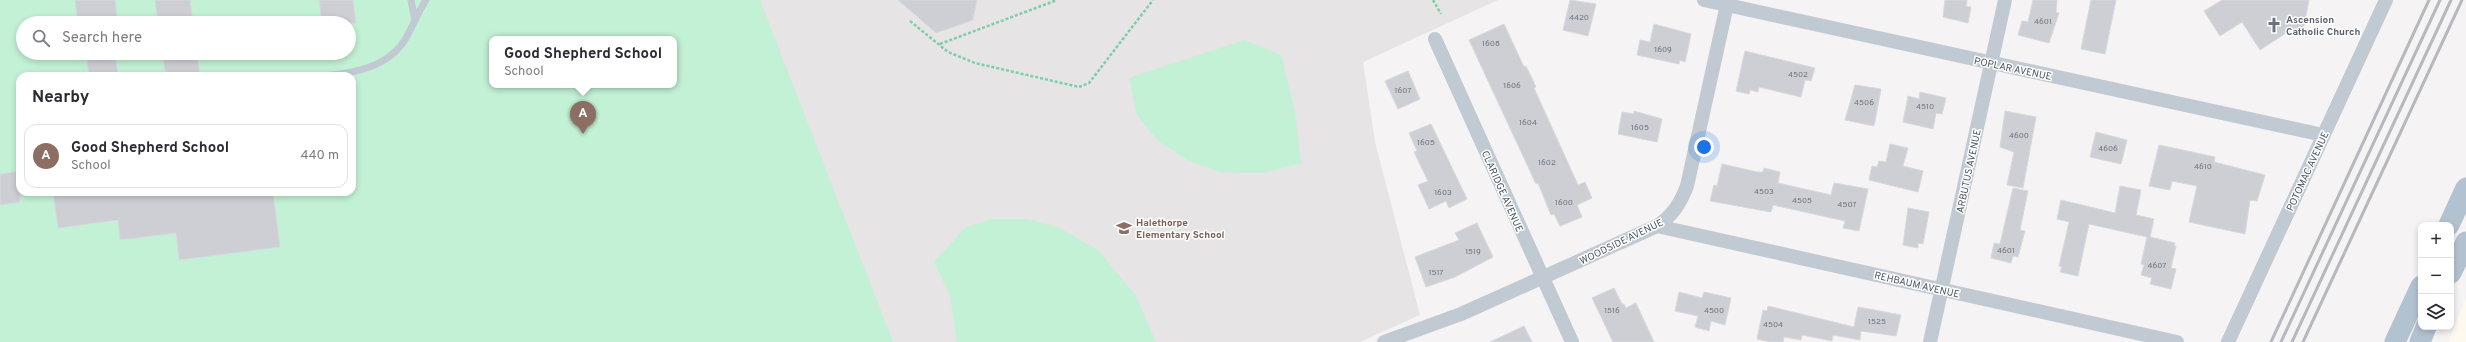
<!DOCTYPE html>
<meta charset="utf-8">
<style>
body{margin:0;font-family:Overpass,sans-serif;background:#f2f2f3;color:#2b2b33}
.controls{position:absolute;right:12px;bottom:12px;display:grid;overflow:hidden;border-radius:8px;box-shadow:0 2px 6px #0003}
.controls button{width:36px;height:36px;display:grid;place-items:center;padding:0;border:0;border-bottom:1px solid #e1e1e2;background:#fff;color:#2b2b33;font:20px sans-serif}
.you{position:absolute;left:1704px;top:147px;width:14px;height:14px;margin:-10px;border:3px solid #fff;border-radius:50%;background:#1a73e8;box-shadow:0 0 0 6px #1a73e833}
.badge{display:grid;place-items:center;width:26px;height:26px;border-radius:50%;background:#1a73e8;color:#fff;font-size:13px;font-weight:700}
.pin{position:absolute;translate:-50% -33px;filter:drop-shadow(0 1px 2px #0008)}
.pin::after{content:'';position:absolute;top:21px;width:14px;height:12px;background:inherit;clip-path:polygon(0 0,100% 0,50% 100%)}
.popup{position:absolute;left:489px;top:36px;width:188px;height:52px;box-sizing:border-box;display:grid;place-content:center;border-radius:8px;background:#fff;filter:drop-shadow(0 1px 3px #0005);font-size:13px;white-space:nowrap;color:#7c7c81}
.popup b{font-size:15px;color:#2b2b33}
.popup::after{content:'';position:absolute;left:50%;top:100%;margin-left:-8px;border:8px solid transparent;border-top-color:#fff}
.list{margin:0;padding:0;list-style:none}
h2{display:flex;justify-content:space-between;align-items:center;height:52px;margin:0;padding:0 16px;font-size:17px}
h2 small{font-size:13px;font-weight:400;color:#7c7c81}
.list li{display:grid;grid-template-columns:26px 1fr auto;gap:12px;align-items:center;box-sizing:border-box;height:64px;margin:0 8px 8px;padding:0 8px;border:1px solid #e1e1e2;border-radius:12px}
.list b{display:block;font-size:15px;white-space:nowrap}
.list p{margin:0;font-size:13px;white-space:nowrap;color:#7c7c81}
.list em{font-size:13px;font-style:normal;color:#7c7c81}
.icon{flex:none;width:22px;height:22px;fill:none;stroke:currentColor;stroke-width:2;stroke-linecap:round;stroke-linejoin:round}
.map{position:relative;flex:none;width:2466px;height:342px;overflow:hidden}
.search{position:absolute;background:#fff;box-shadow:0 2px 6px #0003;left:16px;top:16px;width:340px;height:44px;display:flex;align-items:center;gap:10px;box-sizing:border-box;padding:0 14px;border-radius:22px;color:#7c7c81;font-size:15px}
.panel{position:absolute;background:#fff;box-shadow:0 2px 6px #0003;left:16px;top:72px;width:340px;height:124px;border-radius:12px}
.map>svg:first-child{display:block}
.commercial{fill:#fdf9ef}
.education{fill:#e6e4e5;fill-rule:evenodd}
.green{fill:#c3f1d5;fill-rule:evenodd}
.building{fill:#cdcfd5;stroke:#d7d9de}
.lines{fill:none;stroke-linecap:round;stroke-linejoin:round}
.path{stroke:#7ad0a6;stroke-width:2.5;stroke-dasharray:3 2;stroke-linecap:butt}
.service{stroke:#c1cad2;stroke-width:7}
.minor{stroke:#c1cad2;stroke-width:14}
.primary{stroke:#b3c2d1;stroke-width:21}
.rail{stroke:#b5b8bd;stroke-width:3}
.labels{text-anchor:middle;stroke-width:3;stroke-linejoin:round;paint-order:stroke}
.number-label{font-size:8px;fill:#6b747e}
.worship-label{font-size:10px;font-weight:bold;fill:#5b616d;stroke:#fff;text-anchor:start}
.street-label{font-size:10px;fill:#4a5661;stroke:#fff}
.education-label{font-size:10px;font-weight:bold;fill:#785e54;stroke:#fff;text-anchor:start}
</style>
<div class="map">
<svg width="2466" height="342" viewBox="0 0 2466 342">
<rect width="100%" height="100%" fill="#f5f3f3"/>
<path class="commercial" d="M2466,298V342H2448Z"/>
<path class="education" d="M0,0H1498L1363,62L1375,142L1420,315L1360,342H0ZM23,23H349V53H23ZM492,39H674V85H492ZM20,76H352V192H20Z"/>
<g class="green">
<path d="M0,0H760L893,342H0ZM23,23H349V53H23ZM492,39H674V85H492ZM20,76H352V192H20Z"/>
<path d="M1244,40L1281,55L1295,112L1301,163L1264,173L1220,172L1189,161L1158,141L1137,115L1129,78Z"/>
<path d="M991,219H1027L1058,227L1098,250L1136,296L1156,342H957L950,295L934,262L966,227Z"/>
</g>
<g class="building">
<path d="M75,0H115L117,17L110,18L111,23H78Z"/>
<path d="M155,0H190L193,23H158Z"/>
<path d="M319,0H353L356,23H322Z"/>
<path d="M898,0H977L973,20L936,33Z"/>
<path d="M1570,0L1596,4L1588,36L1563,30Z"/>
<path d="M1945,0H1967L1966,6L1971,7L1968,23L1943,17Z"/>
<path d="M2033,0H2057L2056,12L2059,13L2049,43L2018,35L2022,21L2028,22Z"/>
<path d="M2091,0H2116L2105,54L2081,49Z"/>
<path d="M2222,0H2309L2304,26L2288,36L2286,33L2260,50L2242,22L2220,36L2204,11Z"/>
<path d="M1504,24L1524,67L1526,66L1536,87L1534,88L1578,185L1585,182L1592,198L1577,205L1582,217L1560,226L1554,214L1551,215L1538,183L1536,184L1469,40Z"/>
<path d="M1654,24L1691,34L1685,62L1680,60L1679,64L1637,55L1640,40L1650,42Z"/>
<path d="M1745,51L1815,68L1811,81L1805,80L1801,97L1759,87L1758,92L1750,90L1749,94L1736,91Z"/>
<path d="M86,53H115L118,76H89Z"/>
<path d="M162,53H197L200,76H166Z"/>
<path d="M1408,71L1420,99L1398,109L1385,81Z"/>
<path d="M1855,85L1881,89L1874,126L1845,120Z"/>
<path d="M1920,92L1946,98L1942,114L1936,113L1933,129L1903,122L1908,96L1919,99Z"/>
<path d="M1634,111L1662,119L1657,142L1618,134L1622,112L1634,114Z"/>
<path d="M2005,111L2036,117L2023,188L2007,185L2014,152L2000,147Z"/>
<path d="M1431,124L1467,199L1449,208L1446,201L1429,209L1418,185L1428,181L1414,152L1417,151L1409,133Z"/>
<path d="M2096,132L2127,140L2121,164L2090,157Z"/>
<path d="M1890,144L1908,148L1903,166L1923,171L1918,192L1869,180L1872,166L1877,167L1879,161L1886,162Z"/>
<path d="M2159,145L2215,157L2214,162L2265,175L2257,201L2250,200L2245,234L2189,222L2197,186L2172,181L2170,190L2149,186Z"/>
<path d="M1722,164L1757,172H1763L1764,168L1780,172L1778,183L1831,195L1834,183L1868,189L1859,231L1843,228L1845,221L1773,205L1771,212L1710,201L1714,185L1717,186Z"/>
<path d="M20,171V202L0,205V174Z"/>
<path d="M2120,186L2141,190L2136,215L2154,219L2150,237L2175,243L2174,246H2176L2171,268L2176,269L2171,289L2150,284L2152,278L2141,275L2144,265L2141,264L2147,237L2089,224L2078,276L2060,272L2062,267L2059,266L2069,222L2057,219L2061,200L2115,213Z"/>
<path d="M2013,188L2028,191L2020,230L2025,231L2018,257L2013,256L2011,263L1991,258L1994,243L2000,244Z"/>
<path d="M53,192H273L280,247L179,260L176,233L120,240L118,220L58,228Z"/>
<path d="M1908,208L1929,212L1923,244L1918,243V248L1903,245Z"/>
<path d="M1477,223L1493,257L1455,277L1426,287L1415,257L1459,240L1455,233Z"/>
<path d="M1614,288L1622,304H1624L1626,308L1636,303L1654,342H1613L1592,298Z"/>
<path d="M1679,292L1702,298L1704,292L1731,298L1725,325L1711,321L1709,331L1695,327L1698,316L1675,311Z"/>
<path d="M1768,306L1854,327L1858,307L1901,315L1896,336L1861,331L1860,340L1833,335L1832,341L1802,335L1801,340L1784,337L1783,342H1770L1757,339L1763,310L1767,311Z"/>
<path d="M1524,326L1532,342H1490Z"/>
</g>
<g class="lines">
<g class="path">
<path d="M1433,0L1441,14"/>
<path d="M910,21L948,52L975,63L1079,87L1089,83L1153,0"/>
<path d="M940,44L1057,0"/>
</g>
<g class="service">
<path d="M411,0L415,20"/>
<path d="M324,76C355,73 389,67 406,38C413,26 418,12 426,0"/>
</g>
<g class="minor">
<path d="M1704,0L2323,135"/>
<path d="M1435,39L1572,342"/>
<path d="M1657,226L2177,342"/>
<path d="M1384,342L1461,314L1657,226C1673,215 1680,204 1687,186L1728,0"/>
<path d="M1930,342L2005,0"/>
<path d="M2228,342L2386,0"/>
</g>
<g class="primary">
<path d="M2449,225L2466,188"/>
<path d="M2451,273L2466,242"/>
<path d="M2395,342L2421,286"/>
<path d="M2420,342L2426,327"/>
</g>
<g class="rail">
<path d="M2271,342L2429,0"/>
<path d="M2281,342L2440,0"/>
<path d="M2292,342L2451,0"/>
<path d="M2303,342L2462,0"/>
</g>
</g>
<defs>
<symbol id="church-bare" viewBox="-9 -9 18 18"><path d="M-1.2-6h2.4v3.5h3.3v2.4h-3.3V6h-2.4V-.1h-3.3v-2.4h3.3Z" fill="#6b7280" stroke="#fff" stroke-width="2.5" paint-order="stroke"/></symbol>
<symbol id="school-bare" viewBox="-9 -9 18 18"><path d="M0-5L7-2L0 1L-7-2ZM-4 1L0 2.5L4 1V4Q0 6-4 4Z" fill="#8d6e63" stroke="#fff" stroke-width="2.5" paint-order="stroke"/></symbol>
</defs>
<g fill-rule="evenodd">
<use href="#church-bare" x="2263" y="14" width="22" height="22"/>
<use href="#school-bare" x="1113" y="217" width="22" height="22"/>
</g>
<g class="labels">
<g class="number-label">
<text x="1579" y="20">4420</text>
<text x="2043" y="24">4601</text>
<text x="1491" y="46">1608</text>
<text x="1663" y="52">1609</text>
<text x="1798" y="77">4502</text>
<text x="1512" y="88">1606</text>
<text x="1403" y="93">1607</text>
<text x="1864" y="105">4506</text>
<text x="1925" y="109">4510</text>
<text x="1528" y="125">1604</text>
<text x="1640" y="130">1605</text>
<text x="2019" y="138">4600</text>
<text x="1426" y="145">1605</text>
<text x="2108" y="151">4606</text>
<text x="1547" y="165">1602</text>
<text x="2203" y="169">4610</text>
<text x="1764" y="194">4503</text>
<text x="1443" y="195">1603</text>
<text x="1802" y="203">4505</text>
<text x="1564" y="205">1600</text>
<text x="1847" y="207">4507</text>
<text x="2006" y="253">4601</text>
<text x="1473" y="254">1519</text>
<text x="2157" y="268">4607</text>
<text x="1436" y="275">1517</text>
<text x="1612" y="313">1516</text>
<text x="1714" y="313">4500</text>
<text x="1877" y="324">1525</text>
<text x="1773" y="327">4504</text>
</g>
<g class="worship-label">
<text x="2286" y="23">Ascension<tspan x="2286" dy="12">Catholic Church</tspan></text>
</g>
<g class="street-label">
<text transform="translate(2013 68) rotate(12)" y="4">POPLAR AVENUE</text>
<text transform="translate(1968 171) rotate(-78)" y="4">ARBUTUS AVENUE</text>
<text transform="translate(2307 171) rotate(-65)" y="4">POTOMAC AVENUE</text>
<text transform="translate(1503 191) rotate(66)" y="4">CLARIDGE AVENUE</text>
<text transform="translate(1621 241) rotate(-26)" y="4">WOODSIDE AVENUE</text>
<text transform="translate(1917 284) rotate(13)" y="4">REHBAUM AVENUE</text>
</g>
<g class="education-label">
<text x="1136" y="226">Halethorpe<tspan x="1136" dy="12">Elementary School</tspan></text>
</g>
</g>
</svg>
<div class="controls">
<button>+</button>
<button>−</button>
<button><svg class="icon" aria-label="layers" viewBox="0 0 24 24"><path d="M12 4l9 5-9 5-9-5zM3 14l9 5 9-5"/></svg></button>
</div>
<div class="you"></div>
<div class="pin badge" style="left:583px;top:134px;background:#8d6e63">A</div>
<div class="popup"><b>Good Shepherd School</b>School</div>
<div class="search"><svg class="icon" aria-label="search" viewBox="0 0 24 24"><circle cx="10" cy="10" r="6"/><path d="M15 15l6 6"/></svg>Search here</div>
<section class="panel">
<h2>Nearby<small></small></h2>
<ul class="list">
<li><span class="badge" style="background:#8d6e63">A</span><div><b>Good Shepherd School</b><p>School</p></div><em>440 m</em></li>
</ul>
</section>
</div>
